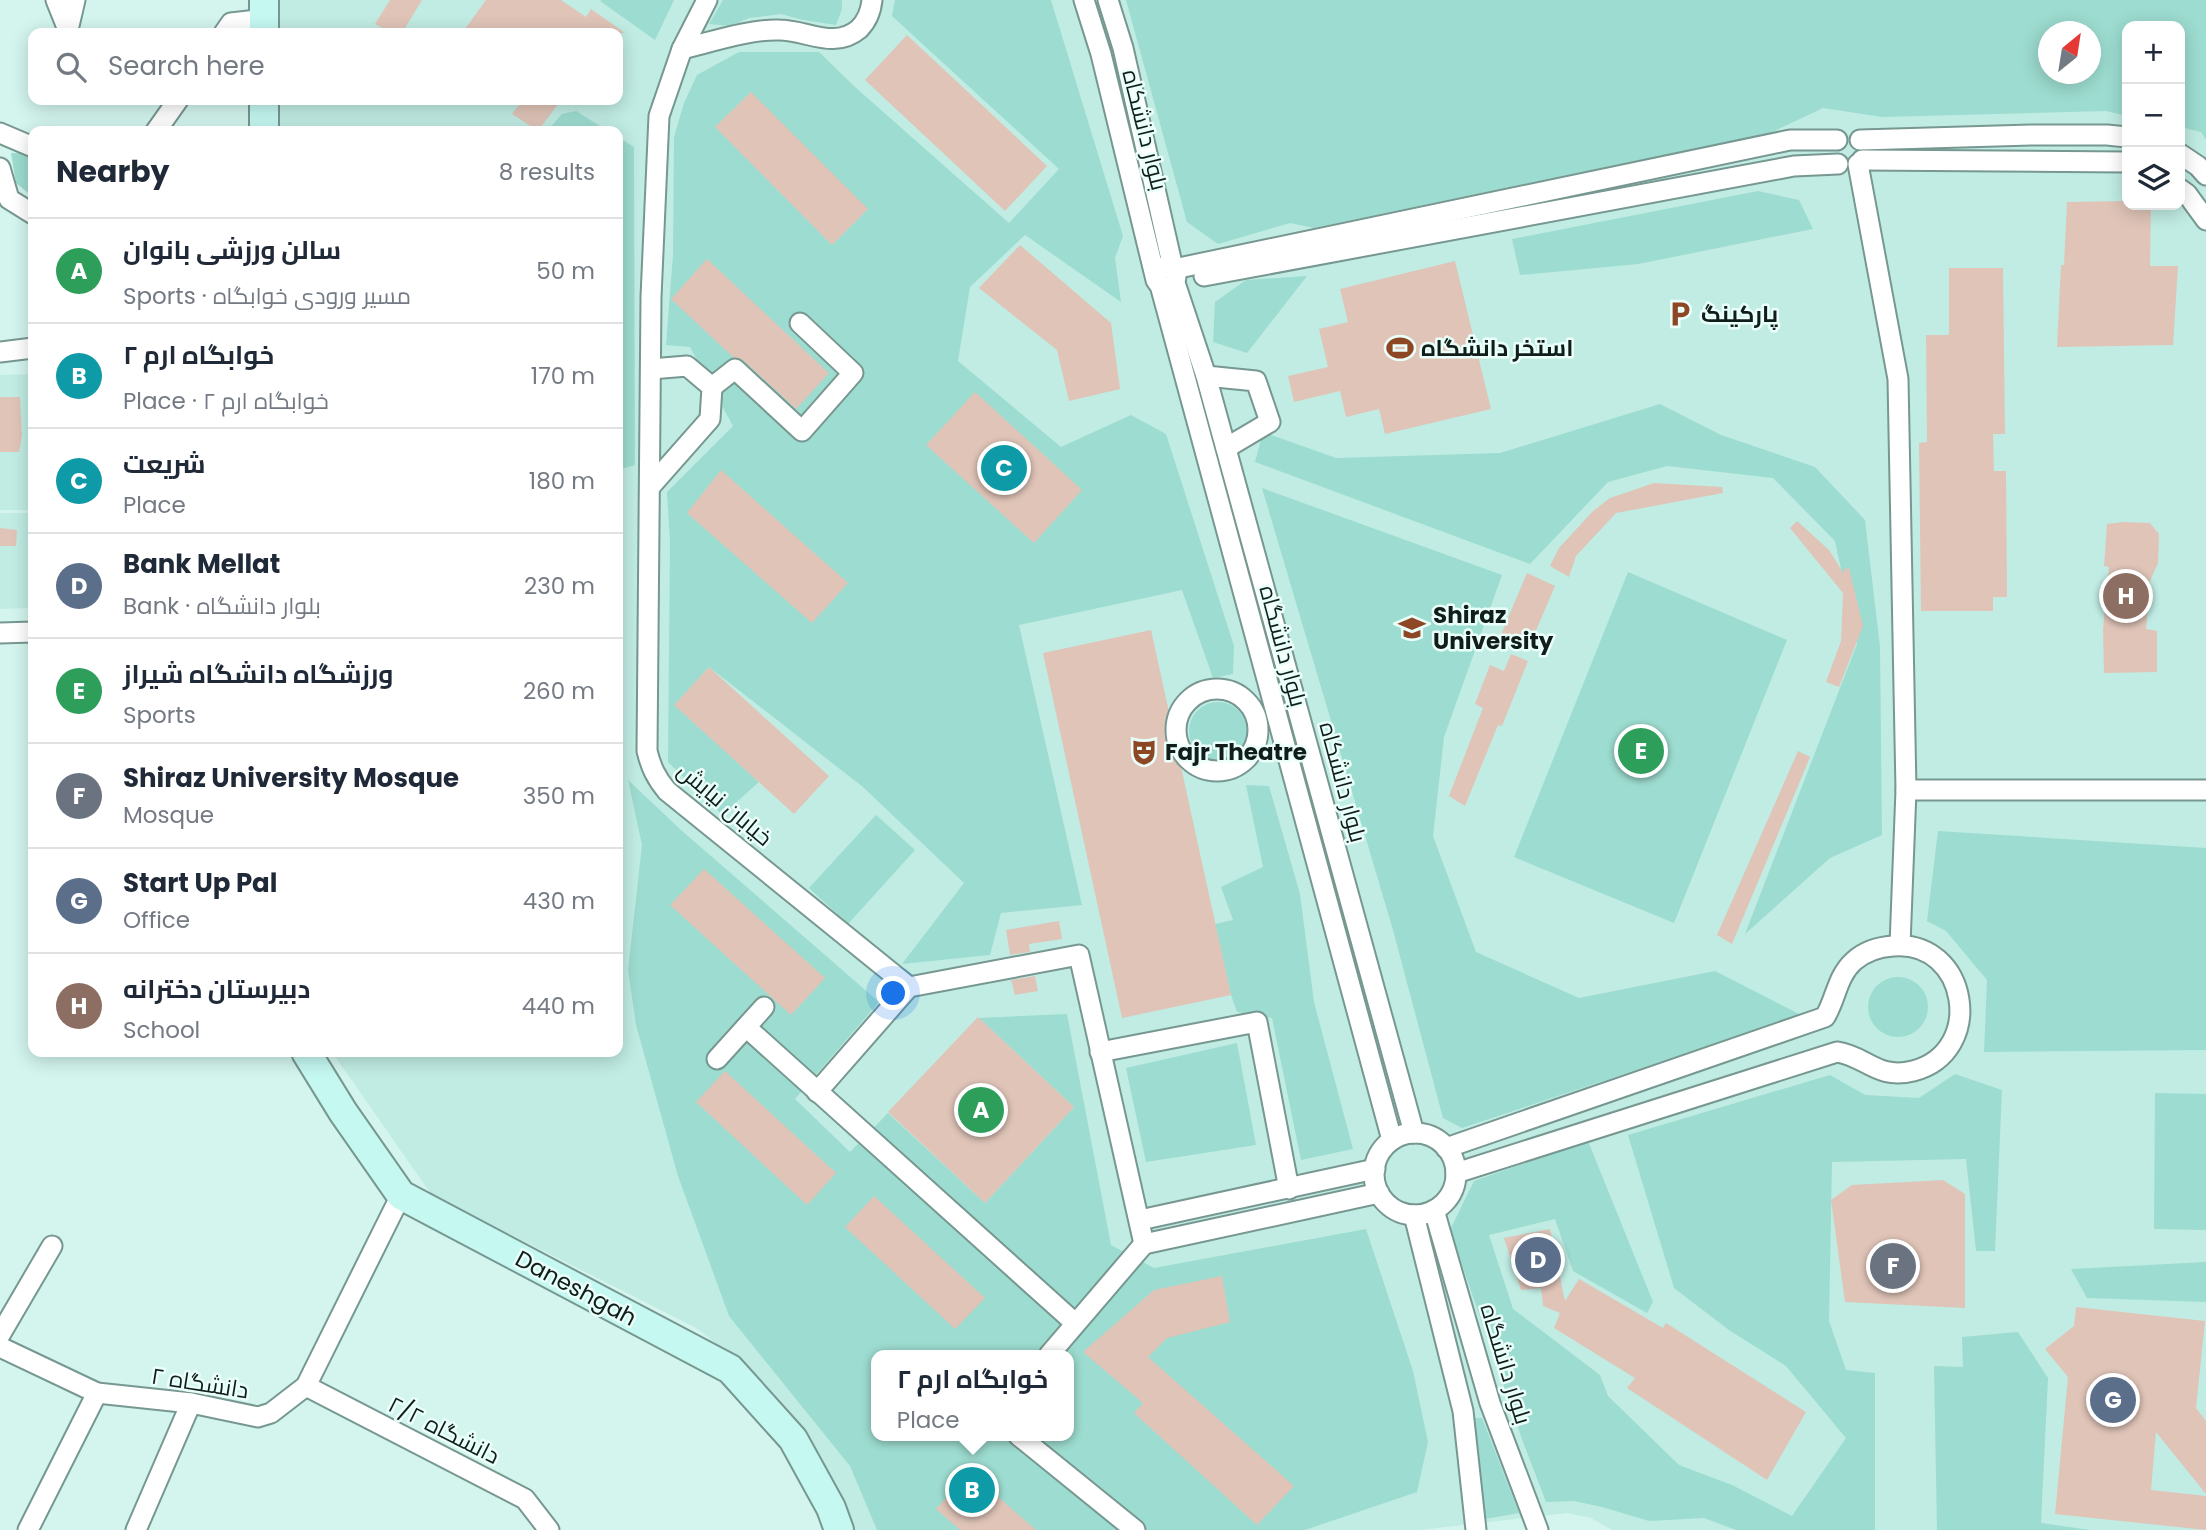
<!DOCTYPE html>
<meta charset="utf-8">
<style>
body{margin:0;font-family:Poppins,Cairo,sans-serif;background:#f2f2f3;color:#1f2937}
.controls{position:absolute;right:21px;top:21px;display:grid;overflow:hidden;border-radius:14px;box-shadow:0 4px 18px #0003}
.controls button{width:63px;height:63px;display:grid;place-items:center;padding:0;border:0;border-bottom:2px solid #e0e1e3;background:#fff;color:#1f2937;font:35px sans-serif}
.compass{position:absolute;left:2038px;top:21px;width:63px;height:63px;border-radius:50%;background:#fff;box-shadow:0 4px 18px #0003;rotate:30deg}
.you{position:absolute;left:894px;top:994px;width:24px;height:24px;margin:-18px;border:5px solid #fff;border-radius:50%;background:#1a73e8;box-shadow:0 0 0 10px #1a73e833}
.badge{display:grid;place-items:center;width:46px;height:46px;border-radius:50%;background:#ea580c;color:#fff;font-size:23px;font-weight:700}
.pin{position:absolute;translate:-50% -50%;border:4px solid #fff;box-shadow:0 2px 7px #0006}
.popup{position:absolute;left:871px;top:1350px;width:203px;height:91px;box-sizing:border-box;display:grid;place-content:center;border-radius:14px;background:#fff;filter:drop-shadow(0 2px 5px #0005);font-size:23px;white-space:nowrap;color:#747a83}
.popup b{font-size:26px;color:#1f2937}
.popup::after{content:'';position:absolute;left:50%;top:100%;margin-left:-14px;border:14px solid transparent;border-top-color:#fff}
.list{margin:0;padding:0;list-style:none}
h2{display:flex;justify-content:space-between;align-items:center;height:91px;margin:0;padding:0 28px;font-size:30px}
h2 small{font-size:23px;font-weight:400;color:#747a83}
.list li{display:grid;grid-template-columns:46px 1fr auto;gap:21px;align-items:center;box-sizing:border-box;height:105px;padding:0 28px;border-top:2px solid #e0e1e3}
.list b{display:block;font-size:26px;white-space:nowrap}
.list p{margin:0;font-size:23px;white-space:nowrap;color:#747a83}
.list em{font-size:23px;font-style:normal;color:#747a83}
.icon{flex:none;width:38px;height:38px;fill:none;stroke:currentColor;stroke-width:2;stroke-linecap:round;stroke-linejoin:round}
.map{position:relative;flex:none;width:2206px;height:1530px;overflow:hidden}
.search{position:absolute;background:#fff;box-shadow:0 4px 18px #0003;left:28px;top:28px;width:595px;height:77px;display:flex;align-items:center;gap:18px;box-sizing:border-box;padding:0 24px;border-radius:14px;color:#747a83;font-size:26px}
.panel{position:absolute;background:#fff;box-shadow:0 4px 18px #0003;left:28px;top:126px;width:595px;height:931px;border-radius:14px}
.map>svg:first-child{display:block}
.built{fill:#c0ece3;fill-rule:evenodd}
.green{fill:#9ddcd0;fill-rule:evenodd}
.building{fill:#e0c4b8}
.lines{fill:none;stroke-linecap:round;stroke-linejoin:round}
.street-casing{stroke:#779791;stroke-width:23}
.secondary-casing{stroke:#779791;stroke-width:32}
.street{stroke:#fff;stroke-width:19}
.secondary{stroke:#c4f8f1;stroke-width:28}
.labels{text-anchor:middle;stroke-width:5;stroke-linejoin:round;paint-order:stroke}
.street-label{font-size:23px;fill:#101d1b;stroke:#eafffa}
.poi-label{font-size:23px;font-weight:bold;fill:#101d1b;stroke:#eafffa;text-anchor:start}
</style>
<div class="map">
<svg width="2206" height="1530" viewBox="0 0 2206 1530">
<rect width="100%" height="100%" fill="#d3f5ee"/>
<g class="built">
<path d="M279,0H2206V1530H1612L1591,1518L1567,1513L1420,1530H849L726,1351L696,1328L431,1194L332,1052H618V131H275L276,100H618V33H278ZM2127,26H2180V205H2127ZM2048,32H2090V74H2048ZM876,1355H1068V1436H876Z"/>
<path d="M33,374V510H0V375Z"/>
<path d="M0,513H33V603H29L28,608L0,609Z"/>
</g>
<g class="green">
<path d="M602,0H674L655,40L600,1Z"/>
<path d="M723,0H842V9L836,25L803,20L781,14L749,18L730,26L709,24Z"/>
<path d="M895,0H1051L1123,236L1115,258L1121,302L1025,235L970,287L958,361L1061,447L1131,415L1166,434L1234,646L1233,674L1213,678L1182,590L1019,625L1082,905L1001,913L990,955L902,964L964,883L863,787L709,667L675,705L759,782L722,815L668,762L670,542L667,492L733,426L690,347L666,345L673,255L674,137L684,103L697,75L739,52H819L855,87L1009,223L1059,169L892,16Z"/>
<path d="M1126,0H2206V140L2201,132L2180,127V26H2127V116L2106,111L1882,117L1823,108L1770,133L1314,228L1290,223L1218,244L1187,222ZM2048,32H2090V74H2048Z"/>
<path d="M576,111L608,131H547L562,114Z"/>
<path d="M618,137L634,147L635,465L618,470Z"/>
<path d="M11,153H26L33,156V197L16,183Z"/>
<path d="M1758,191L1799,200L1813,229L1638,264L1520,275L1512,239Z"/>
<path d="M1307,276L1247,353L1213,342L1215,302L1246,280Z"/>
<path d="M1660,404L1721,435L1815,467L1865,520L1880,647L1882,835L1830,858L1745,934L1857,644L1835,541L1773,478L1667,466L1608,482L1530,564L1255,462L1263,432L1336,458L1500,453Z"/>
<path d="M1262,488L1502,575L1444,737L1433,836L1476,952L1579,998L1715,971L1801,1015L1462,1128L1443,1118L1393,930Z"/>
<path d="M1628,572L1787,640L1674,923L1514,857Z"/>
<circle cx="1218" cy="731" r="29"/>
<path d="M628,780L681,830L879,1002L795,1099L850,1152L888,1113L985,1203L1074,1107L979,1018L1067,1014L1111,1245L1154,1268L1366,1229L1413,1371L1428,1442L1417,1492L1305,1530H877L850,1466L729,1316L678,1176L636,1025L628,970L642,845ZM876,1355H1068V1436H876Z"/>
<path d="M1246,785L1269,786L1300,894L1314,1002L1353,1149L1301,1160L1272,1018L1237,1012L1231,995L1215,924L1233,920L1221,887L1263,867Z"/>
<path d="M876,815L915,850L848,924L809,888Z"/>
<path d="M1938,831L2206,848V1050L1984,1052L1987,980L1946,931L1927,921Z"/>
<circle cx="1898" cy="1007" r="30"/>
<path d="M1237,1043L1256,1145L1146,1162L1126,1068Z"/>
<path d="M1955,1074L2002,1090L1995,1251H1976L1966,1159L1832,1162L1829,1321L1846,1370L1875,1373V1530H1736L1704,1518L1649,1521L1602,1507L1574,1501L1546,1502L1523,1442L1450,1230L1474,1181L1588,1141L1653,1302L1647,1313L1573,1271L1555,1219L1489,1235L1513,1309L1600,1375L1608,1396L1679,1465L1732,1485L1792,1516L1846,1438L1786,1366L1729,1330L1674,1288L1628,1135L1830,1075L1865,1095L1919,1098Z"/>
<path d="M2155,1093L2206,1094V1230L2154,1229Z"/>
<path d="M2206,1262V1302L2087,1298L2071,1269Z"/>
<path d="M2018,1332L2048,1378L2041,1523L2090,1530H1937L1934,1366L1963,1367L1962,1337Z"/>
<path d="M1472,1418H1482L1519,1513L1485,1519Z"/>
</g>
<g class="building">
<path d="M390,0H422L402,33H391L375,24Z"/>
<path d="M486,0H561L586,17L591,9L625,33H462Z"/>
<path d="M907,35L1047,166L1005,211L865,80Z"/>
<path d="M751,92L868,209L832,245L715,127Z"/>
<path d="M523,100H561L538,131L512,114Z"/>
<path d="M2127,201V205H2151L2150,266H2178L2173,345L2057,347L2061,265H2064L2067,202Z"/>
<path d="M1020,245L1111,323L1120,389L1069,401L1057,350L979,288Z"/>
<path d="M707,259L829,373L796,409L743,360L733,357L671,299Z"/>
<path d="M1455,261L1491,409L1385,434L1379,409L1346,417L1340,391L1294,402L1288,376L1328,367L1319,329L1348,322L1340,289Z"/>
<path d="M1949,268H2003L2005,434H1993L1994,471H2006L2007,597H1993V611H1921L1919,443L1927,442L1926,335H1949Z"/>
<path d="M975,392L1082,490L1034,543L926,445Z"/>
<path d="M0,397H20L22,435L19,452H0Z"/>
<path d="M721,470L848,583L812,623L687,513Z"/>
<path d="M1654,483L1722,487L1723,493L1616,513L1576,556L1569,577L1550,566L1559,548L1592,512L1610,498Z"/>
<path d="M1797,521L1829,550L1844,574V569L1849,568L1863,626L1839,687L1826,682L1841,641L1843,593L1790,528Z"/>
<path d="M2123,522L2150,523L2159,534L2158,563L2150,581L2146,629L2157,631V672L2104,673L2103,629L2109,567L2104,566L2107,524Z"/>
<path d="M0,528L17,530L16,546H0Z"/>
<path d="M1527,573L1555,586L1528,649L1500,637Z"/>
<path d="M1151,630L1231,995L1122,1018L1043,653Z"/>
<path d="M1511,654L1528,661L1502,726L1498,725L1465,806L1449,796L1483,708L1475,704L1490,665L1504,671Z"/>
<path d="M709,667L829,776L794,814L674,705Z"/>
<path d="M1798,751L1810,757L1732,944L1717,935Z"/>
<path d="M704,869L825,978L791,1015L670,905Z"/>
<path d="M1059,921L1062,939L1029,944L1030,952L1010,955L1006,930Z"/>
<path d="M1035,976L1038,991L1015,995L1011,980Z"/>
<path d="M978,1017L1074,1107L985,1203L888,1112Z"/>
<path d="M725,1071L836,1173L807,1205L696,1102Z"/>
<path d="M1943,1180L1965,1194V1308L1845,1302L1831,1200L1852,1185Z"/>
<path d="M874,1196L985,1298L955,1329L845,1227Z"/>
<path d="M1550,1229L1565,1301L1579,1279L1663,1328L1666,1323L1806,1412L1767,1480L1627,1388L1635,1378L1554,1328L1560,1313L1543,1306L1541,1288L1521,1290L1504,1238Z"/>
<path d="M1222,1276L1230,1322L1167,1338L1148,1357L1294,1486L1257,1525L1134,1413L1143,1403L1083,1352L1154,1290Z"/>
<path d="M2076,1307L2205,1321L2196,1408L2206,1421V1494L2156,1432L2151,1490L2206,1496V1530L2055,1514L2068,1377L2045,1349L2074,1326Z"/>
<path d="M970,1472L1036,1530H960L936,1509Z"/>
</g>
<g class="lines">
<defs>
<g id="street">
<path d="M56,0L68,30"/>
<path d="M707,0L682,49L659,116L651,297L647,751C651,767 656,778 667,791L909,987"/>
<path d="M1084,0L1101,54L1156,280C1163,293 1178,287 1176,272L1170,267L1160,268L1156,273"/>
<path d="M1108,0L1123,48L1173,268"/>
<path d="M68,30L75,0"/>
<path d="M224,33L231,23L264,19"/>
<path d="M682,49C711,42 750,29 779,30C807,30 834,50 859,29C867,21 871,11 872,0"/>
<path d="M156,131L178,100"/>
<path d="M0,133L33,147"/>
<path d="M1860,140L2031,135H2107L2127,137"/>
<path d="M2180,154L2198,166L2206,175"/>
<path d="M1862,160L2127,162"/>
<path d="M1858,164L1898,379L1906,790L1900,945"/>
<path d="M0,168L9,199L33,214"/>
<path d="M2180,189L2187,194L2206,220"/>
<path d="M1174,269L1790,140H1837"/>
<path d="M1204,276L1794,166L1838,164"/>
<path d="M1175,283L1206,376L1414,1133"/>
<path d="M1160,285L1392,1140"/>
<path d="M0,352L33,348"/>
<path d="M1206,376L1256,381L1270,422L1226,448"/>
<path d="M712,387L735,369L802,431L853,373L800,323"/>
<path d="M650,487L710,419L712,387L687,366L651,369"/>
<path d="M0,633L33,632"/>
<circle cx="1217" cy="730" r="41"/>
<path d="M1906,790H2206"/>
<path d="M746,1027L1075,1323"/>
<path d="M1100,1052L1257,1022L1289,1189"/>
<path d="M717,1059L764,1007"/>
<path d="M817,1092L909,987L1079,955L1144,1244"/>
<circle cx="1415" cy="1174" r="41"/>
<path d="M1446,1148L1825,1017C1836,999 1837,976 1854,961C1865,951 1879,947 1893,946C1968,939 1987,1052 1913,1071C1877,1080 1866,1056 1837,1052L1456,1173"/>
<path d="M1434,1210L1490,1403L1538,1530"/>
<path d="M1414,1215L1463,1411L1476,1530"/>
<path d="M1140,1220L1375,1169"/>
<path d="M1144,1244L1379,1193"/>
<path d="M0,1335L52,1246"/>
<path d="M0,1347L97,1393L191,1403L258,1417L271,1413L306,1386L401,1195"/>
<path d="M1049,1355L1144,1244"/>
<path d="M306,1386L525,1499L549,1530"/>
<path d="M1019,1436L1135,1530"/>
<path d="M28,1530L97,1393"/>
<path d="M136,1530L191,1403"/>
</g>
<g id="secondary">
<path d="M264,33V0"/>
<path d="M264,131V100"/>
<path d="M306,1052L343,1112L401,1195L730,1369L793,1439L831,1508L839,1530"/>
</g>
</defs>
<use href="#street" class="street-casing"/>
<use href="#secondary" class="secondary-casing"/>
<use href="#street" class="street"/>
<use href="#secondary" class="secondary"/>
</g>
<defs>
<symbol id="parking-bare" viewBox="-9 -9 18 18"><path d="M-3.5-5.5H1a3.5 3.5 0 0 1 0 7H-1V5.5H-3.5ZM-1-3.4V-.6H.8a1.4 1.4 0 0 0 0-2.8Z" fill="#8e4725" stroke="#eafffa" stroke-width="2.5" paint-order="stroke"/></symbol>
<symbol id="stadium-bare" viewBox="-9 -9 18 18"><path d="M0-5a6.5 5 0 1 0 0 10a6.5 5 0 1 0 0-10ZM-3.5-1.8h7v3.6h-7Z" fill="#8e4725" stroke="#eafffa" stroke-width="2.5" paint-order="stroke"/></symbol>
<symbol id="university-bare" viewBox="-9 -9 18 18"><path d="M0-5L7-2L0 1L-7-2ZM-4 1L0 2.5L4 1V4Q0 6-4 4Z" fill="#8e4725" stroke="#eafffa" stroke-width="2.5" paint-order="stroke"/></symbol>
<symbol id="theatre-bare" viewBox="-9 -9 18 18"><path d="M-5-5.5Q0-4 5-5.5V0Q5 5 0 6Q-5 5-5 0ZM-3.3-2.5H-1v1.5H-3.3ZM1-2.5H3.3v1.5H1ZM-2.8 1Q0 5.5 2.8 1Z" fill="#8e4725" stroke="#eafffa" stroke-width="2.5" paint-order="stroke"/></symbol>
</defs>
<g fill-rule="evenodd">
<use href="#parking-bare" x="1661" y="295" width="38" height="38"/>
<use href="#stadium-bare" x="1381" y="329" width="38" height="38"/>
<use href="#university-bare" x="1393" y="609" width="38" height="38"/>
<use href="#theatre-bare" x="1125" y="733" width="38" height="38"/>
</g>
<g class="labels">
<g class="street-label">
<text transform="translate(1145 130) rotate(76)" y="8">بلوار دانشکاه</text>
<text transform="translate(1283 646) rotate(75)" y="8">بلوار دانشگاه</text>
<text transform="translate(1343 782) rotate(75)" y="8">بلوار دانشکاه</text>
<text transform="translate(725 804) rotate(40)" y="8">خیابان نیایش</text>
<text transform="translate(576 1288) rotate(28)" y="8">Daneshgah</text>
<text transform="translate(1506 1364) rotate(73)" y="8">بلوار دانشگاه</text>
<text transform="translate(200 1383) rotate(9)" y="8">۲ دانشگاه</text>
<text transform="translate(444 1430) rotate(27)" y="8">۲/۲ دانشگاه</text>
</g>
<g class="poi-label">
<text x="1701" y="322">پارکینگ</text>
<text x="1421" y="356">استخر دانشگاه</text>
<text x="1433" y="623">Shiraz<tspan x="1433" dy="26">University</tspan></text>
<text x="1165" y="760">Fajr Theatre</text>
</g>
</g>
</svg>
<div class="controls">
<button>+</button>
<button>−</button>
<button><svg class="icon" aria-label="layers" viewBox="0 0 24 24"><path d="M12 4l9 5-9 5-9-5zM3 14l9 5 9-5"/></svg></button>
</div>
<svg class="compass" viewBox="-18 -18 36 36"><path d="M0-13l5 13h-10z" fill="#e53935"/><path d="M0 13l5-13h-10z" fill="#747a83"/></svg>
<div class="you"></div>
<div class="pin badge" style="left:981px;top:1110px;background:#2e9e5b">A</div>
<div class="pin badge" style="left:972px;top:1490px;background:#0f9aa8">B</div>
<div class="popup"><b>خوابگاه ارم ۲</b>Place</div>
<div class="pin badge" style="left:1004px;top:468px;background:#0f9aa8">C</div>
<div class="pin badge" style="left:1538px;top:1260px;background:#5c6f8a">D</div>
<div class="pin badge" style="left:1641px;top:751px;background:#2e9e5b">E</div>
<div class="pin badge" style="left:1893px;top:1266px;background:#6b7280">F</div>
<div class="pin badge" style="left:2113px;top:1400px;background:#5c6f8a">G</div>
<div class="pin badge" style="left:2126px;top:596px;background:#8d6e63">H</div>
<div class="search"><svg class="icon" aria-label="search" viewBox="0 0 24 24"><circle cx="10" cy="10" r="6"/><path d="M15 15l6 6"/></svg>Search here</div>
<section class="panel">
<h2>Nearby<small>8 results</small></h2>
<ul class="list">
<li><span class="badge" style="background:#2e9e5b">A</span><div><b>سالن ورزشی بانوان</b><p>Sports · مسیر ورودی خوابگاه</p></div><em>50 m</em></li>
<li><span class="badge" style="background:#0f9aa8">B</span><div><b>خوابگاه ارم ۲</b><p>Place · خوابگاه ارم ۲</p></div><em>170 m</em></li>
<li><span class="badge" style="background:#0f9aa8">C</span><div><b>شریعت</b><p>Place</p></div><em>180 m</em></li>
<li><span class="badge" style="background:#5c6f8a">D</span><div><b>Bank Mellat</b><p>Bank · بلوار دانشگاه</p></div><em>230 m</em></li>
<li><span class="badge" style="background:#2e9e5b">E</span><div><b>ورزشگاه دانشگاه شیراز</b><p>Sports</p></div><em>260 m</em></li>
<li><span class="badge" style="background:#6b7280">F</span><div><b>Shiraz University Mosque</b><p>Mosque</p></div><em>350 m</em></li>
<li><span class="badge" style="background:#5c6f8a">G</span><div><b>Start Up Pal</b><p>Office</p></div><em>430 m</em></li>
<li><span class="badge" style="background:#8d6e63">H</span><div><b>دبیرستان دخترانه</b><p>School</p></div><em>440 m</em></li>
</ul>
</section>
</div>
